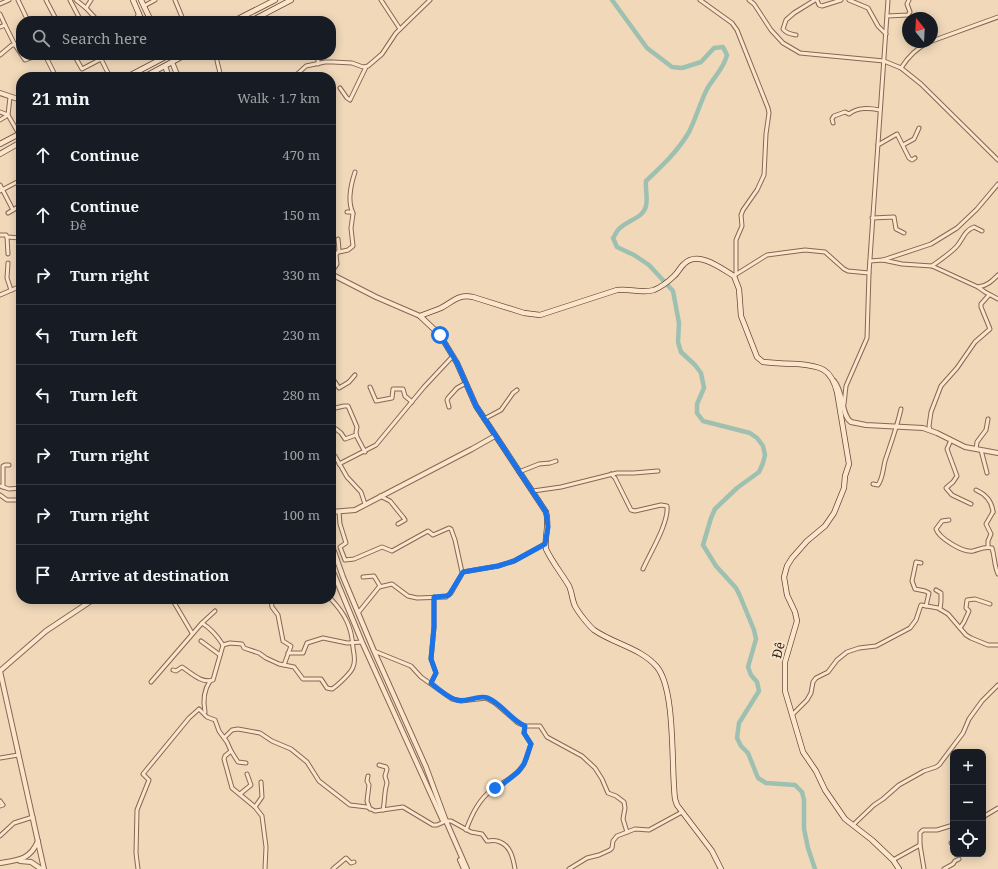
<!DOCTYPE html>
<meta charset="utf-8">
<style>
body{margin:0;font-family:"Noto Serif",serif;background:#20242c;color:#f1f3f6}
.controls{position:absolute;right:12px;bottom:12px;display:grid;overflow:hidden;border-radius:8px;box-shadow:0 2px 10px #0003}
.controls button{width:36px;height:36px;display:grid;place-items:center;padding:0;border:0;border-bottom:1px solid #363941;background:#171b24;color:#f1f3f6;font:20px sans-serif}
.compass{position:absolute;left:902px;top:12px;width:36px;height:36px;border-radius:50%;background:#171b24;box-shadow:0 2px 10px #0003;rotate:342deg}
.stop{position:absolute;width:12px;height:12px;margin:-9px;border:3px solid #1a73e8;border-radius:50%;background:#fff}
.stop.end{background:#1a73e8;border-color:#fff;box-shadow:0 1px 4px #0008}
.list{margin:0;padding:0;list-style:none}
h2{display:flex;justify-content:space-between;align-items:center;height:52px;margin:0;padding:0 16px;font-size:17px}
h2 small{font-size:13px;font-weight:400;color:#9ea1a6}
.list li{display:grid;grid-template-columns:26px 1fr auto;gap:12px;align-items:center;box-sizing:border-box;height:60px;padding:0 16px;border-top:1px solid #363941}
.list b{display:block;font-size:15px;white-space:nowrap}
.list p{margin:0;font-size:13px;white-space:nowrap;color:#9ea1a6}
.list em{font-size:13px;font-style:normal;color:#9ea1a6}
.icon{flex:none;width:22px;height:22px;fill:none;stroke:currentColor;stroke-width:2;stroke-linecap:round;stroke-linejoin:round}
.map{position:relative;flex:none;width:998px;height:869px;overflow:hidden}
.search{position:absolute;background:#171b24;box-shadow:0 2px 10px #0003;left:16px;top:16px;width:320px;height:44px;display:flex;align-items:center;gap:10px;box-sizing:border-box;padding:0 14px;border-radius:16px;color:#9ea1a6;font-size:15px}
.panel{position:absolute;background:#171b24;box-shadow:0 2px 10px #0003;left:16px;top:72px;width:320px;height:532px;border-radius:16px}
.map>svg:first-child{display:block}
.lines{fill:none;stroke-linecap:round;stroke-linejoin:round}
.river{stroke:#9ec0b1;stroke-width:4.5}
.minor-casing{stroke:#876753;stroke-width:5}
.tertiary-casing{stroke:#876753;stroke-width:6}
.secondary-casing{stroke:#694836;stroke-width:6}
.minor{stroke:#fbe6cc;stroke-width:3}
.tertiary{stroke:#fbe6cc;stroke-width:4}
.secondary{stroke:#fbe6cc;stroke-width:4.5}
.route{stroke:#1a73e8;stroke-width:5}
.labels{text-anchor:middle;stroke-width:4;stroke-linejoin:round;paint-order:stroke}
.street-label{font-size:13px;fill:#352319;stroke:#f7e3c9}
</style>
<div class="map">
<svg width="998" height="869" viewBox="0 0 998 869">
<rect width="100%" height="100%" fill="#f0d8b9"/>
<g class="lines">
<path class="river" d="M612,0L647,48L672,67L682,68L701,62L714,48L723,47L727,55C724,68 714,77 707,89C700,103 696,118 689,132C678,151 662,166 646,181C645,189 648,197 646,206C643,219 626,220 618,230C616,232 615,236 613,238L617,247L634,255L649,265L673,291L679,323L678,342L681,352L695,365L701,373L704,388L697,404V413L703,421L750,433L757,438L763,446L765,455L763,463L759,472L737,488L715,509L711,518L703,545L716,566L736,588L740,596L754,630L756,639L748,667L751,675L757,682L759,691L739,723L737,738L741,746L748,753L758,778L766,783L795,785L802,792L804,800V829L808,848L815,869"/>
<defs>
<g id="minor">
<path d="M18,0L28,21"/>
<path d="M46,0L57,21"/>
<path d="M70,0L81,21"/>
<path d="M76,0L86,8L98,21"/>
<path d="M175,0L182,17L180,21"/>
<path d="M381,0L400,29"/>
<path d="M700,0L732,23L737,30L768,108L769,113L766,134L764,175L757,190L743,210L741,215L742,226L736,240V274"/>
<path d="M749,0L754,4L771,30L783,43L800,53L884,61L901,68L921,84L998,160"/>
<path d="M817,0L819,5L822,6L841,0"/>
<path d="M849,0L868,8L878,26L886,34"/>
<path d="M0,4L9,0"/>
<path d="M144,6L155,0"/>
<path d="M86,8L91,0"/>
<path d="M0,14L5,25L0,27"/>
<path d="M887,16L908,15L910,12L907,4L909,0"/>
<path d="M135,21L139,13"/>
<path d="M5,25L15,45"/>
<path d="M796,35C791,34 787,34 783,29L786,20L794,13L815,0"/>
<path d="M932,41L998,17"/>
<path d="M0,55L12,45H15L25,60L39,55"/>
<path d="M45,55L56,77"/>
<path d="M74,55L82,69L101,59"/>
<path d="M99,55L110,77"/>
<path d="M217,61L221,77"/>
<path d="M318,64V55"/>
<path d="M901,68C908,57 917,48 929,42"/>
<path d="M294,77L306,66L325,62H333L352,63L363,67L368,66L382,54L396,33L430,0"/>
<path d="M340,88L347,98L350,100L366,67"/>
<path d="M0,112L8,115L19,134"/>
<path d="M0,120L8,115L10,97"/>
<path d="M833,123L832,119L834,116L845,112L849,114C858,107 869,108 880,110"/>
<path d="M19,144L21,148"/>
<path d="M878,145L897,134L909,158L912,160L915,158"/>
<path d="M903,145L914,139L919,128"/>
<path d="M0,185L13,210"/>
<path d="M0,191L21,180"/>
<path d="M8,213L21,205"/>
<path d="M353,213C347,201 351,184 355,172"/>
<path d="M872,218L894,217L896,229L904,233"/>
<path d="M0,235H6L7,237L8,254"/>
<path d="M7,237L21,238"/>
<path d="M339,252L348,250L353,246L351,228L353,214L351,212H347"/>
<path d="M883,260L931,244L957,228L977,209L998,184"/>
<path d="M870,261L883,260L902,264L932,266L978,287C987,286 992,281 998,275"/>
<path d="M8,263L7,278L11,290"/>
<path d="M932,266C939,261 952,252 957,246C963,239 964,231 974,227L982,231"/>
<path d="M333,275V270L337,264L336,255L339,250L338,239"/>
<path d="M735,275L767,255L805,250L825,252L844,269L848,271L869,273"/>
<path d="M978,287L985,292L998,299"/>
<path d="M0,295L21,286"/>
<path d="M331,376L339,388L349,382L355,375"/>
<path d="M370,387L376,401L392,398L393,389H403L405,396L412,402"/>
<path d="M844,404L846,386L867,338L869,273L888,0"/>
<path d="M449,407L447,400L448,398L457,388L466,383"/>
<path d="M331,409L344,406H348L357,427L356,432L357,437L365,452"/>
<path d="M484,419L501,410L513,393L517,390"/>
<path d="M336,429L341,433L345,439L356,435"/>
<path d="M930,430L929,426L931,412L941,386L957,368L975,342L990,329L981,307V304L989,295"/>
<path d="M951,440L947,449L957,476L953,482L946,488L952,495L971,504"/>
<path d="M976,449L977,442L986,430L988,419"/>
<path d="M981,450L987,473"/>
<path d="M331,454L335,456L347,477L361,492L365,504"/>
<path d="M339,464L376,445L424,387L453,356"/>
<path d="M519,472L539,464L550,463L556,461"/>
<path d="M611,474L615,478L631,510L635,511L661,505L667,506C669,523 650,553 643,569"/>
<path d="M873,484L878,485C883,478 883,469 885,461C891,443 897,427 901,409"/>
<path d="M0,486L9,489L21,488"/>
<path d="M3,487V466L5,465H9"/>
<path d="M976,490C985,494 992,501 993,512"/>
<path d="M533,491L561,487L617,473H634L658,471"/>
<path d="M0,495L7,500H18"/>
<path d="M380,496L390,501L403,517L405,520L398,524"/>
<path d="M339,512L340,524L346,543L340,547L345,560L354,559L382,547L392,551L428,531L433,535L449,528L451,529L455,540L462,572"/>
<path d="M949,520L942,521L936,529C939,538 963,553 973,551C980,549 985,546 992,548C995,558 994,565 998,574"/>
<path d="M988,547V541L991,534L986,524L993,512"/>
<path d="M921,563L916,562L912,581L915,589L925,591L929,593L926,606"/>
<path d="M363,577L374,576L380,586"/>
<path d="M936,590L941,593V601L940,609"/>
<path d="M172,599L192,633"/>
<path d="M271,599L272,607L278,615L283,641L291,646L284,665"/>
<path d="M358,613L379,587L392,584L408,596L417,598L446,597L451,593L463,572L498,566L514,561L545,544"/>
<path d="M202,623L215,611"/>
<path d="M960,628L964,622L969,611L966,608L967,600L975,599L990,604"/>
<path d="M201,641L220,655"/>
<path d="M223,645L230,643L242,644L244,648L259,653L266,658L279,664L294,667L303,679H321L327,688L332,689C337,686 352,672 353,667C356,661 354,654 353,648C352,627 345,614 331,599"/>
<path d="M374,651L411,666L421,677L452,699L461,701L486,698L495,703L518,723L525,726H540L547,737L582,756L595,768L602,779L608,793L616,796L624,802L625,808L623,819L627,832"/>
<path d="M288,653H303L307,643L323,638L347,643L362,642"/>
<path d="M151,682L202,623C210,628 218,637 223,645L213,680C202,684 191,673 182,667L176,671L173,670"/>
<path d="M431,683L436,673L431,659L434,627V597"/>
<path d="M205,712C203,702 204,690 210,681"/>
<path d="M792,715L807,700L811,693L813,682L816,678L828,672L837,660L847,652L859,648L876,646L910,628L916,620L921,605L938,608L948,614L966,635L971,638L988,645H998"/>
<path d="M225,737L232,730L238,729L260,733L272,741L291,749L307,762L319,781L350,805L367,807L375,811L403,807L433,825H437L446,821H451L471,832L482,834L487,841C490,841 494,840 497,841C510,844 513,857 515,869"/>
<path d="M231,751L238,762L246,763"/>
<path d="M0,758L18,755"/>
<path d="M379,765L386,767L387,769L385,776L387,783C384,792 385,801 383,810"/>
<path d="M368,776L367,781L369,785L367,801L370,809"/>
<path d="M240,794L251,785L247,774"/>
<path d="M0,801L3,805L0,806"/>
<path d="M255,807L262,797L261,782"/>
<path d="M983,817L998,808"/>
<path d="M853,825L874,805L883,799L899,785L924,771L936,767L939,765L963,733L969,719L982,701L998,685"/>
<path d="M466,830C472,814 479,799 493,789C503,782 515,777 522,767C527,761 528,751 531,744L524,733L525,726"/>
<path d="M0,836L14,823L33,817"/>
<path d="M951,843L953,845"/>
<path d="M920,845V833L923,830H937L950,826L953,827"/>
<path d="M893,860L920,845L924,869"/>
<path d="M138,869L136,853L137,810L149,780L143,774L189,718L199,709L207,717L215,720L219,731L227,742L231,751L225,756L224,759L232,788L255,807L262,816L266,847L265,869"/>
<path d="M333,869L346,858L351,863L354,862"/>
<path d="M569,869L587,858L599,855L610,850L612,848L613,841L617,836L635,829L649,830L682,812"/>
<path d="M944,869L953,864L955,861L959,859"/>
</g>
<g id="tertiary">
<path d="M172,62L178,77"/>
<path d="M165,66L169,77"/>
<path d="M0,93L21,100"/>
<path d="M331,274L376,297L420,316"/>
<path d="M834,381C844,393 841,415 851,422L866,425L923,428L937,433L965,447L998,453"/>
<path d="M331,512L355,510L472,449L495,436"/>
<path d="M331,543L343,577L374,651L426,767L446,821L467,869"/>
<path d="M331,567L362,642L443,821"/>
<path d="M460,860L464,869"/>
<path d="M20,861L31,862L41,869"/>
<path d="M0,863C18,860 30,860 38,841"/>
<path d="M44,869L0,671L46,631L94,599"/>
</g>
<g id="secondary">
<path d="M133,0L142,21"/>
<path d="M141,0L151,21"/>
<path d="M234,21L275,0"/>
<path d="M251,21L291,0"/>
<path d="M127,77L169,55"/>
<path d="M144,77L185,55"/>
<path d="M0,144L21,133"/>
<path d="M0,154L21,142"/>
<path d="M721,869L712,851L677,805L675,799C671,768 676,690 657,667C641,648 614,644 594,630C589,626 578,612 575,606C572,600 572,592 569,586C562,574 552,562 546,549C544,537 550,525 546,512L476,406L457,363L440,335L420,316C427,313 434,311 441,308C454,301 458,294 473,297L524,313L540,315L617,290C629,288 642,294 654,290C661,287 668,282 674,276C678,273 680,267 684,264C698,250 721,268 734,276L739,289L741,316L743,321L757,357L763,362C774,363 786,364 798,364C820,366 831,368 837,392L849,464L845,476L844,488L834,513L825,526L807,541L792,558L787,566L784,577L787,595L795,612L797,621L785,662V691L803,752L816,771L825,790L845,819L872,840L893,860L899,869"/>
</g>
</defs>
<use href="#minor" class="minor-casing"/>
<use href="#tertiary" class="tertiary-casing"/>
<use href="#secondary" class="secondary-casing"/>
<use href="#minor" class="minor"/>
<use href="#tertiary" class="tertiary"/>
<use href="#secondary" class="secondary"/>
</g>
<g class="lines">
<path class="route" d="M440,335L457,363L476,406L546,512L548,527L545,544L514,561L498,566L463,572L449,595L446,596L434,597V627L431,659L436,673L431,683C438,689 448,698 457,700C467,703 478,694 488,698C502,704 511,720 525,726L524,733L531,744L524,764L518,772L503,784L495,788"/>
</g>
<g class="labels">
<g class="street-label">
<text transform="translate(778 650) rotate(-76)" y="5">Đê</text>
</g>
</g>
</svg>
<div class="controls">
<button>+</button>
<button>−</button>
<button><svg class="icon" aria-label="locate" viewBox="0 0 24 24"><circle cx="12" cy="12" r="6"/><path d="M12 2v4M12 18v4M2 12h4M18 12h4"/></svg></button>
</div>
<svg class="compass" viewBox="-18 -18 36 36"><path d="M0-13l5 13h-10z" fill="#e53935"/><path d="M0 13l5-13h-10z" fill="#9ea1a6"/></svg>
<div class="stop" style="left:440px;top:335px"></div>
<div class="stop end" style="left:495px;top:788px"></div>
<div class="search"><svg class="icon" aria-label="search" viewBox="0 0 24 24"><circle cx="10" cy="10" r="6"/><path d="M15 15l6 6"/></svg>Search here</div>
<section class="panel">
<h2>21 min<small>Walk · 1.7 km</small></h2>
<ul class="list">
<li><svg class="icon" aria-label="ahead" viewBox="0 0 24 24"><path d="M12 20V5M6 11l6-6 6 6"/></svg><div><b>Continue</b></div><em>470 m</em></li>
<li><svg class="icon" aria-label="ahead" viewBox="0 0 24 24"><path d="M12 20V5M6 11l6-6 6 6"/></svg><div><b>Continue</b><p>Đê</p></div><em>150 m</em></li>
<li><svg class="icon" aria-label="right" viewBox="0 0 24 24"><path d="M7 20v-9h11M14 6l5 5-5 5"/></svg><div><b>Turn right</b></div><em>330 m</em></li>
<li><svg class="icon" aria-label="left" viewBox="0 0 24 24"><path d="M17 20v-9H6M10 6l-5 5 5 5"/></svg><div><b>Turn left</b></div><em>230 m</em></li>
<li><svg class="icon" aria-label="left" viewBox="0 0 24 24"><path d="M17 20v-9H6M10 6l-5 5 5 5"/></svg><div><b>Turn left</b></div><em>280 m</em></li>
<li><svg class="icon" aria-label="right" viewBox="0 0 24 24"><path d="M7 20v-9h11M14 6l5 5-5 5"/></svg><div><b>Turn right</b></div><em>100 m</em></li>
<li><svg class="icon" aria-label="right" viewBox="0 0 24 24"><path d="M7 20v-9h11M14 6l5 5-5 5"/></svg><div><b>Turn right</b></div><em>100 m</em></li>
<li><svg class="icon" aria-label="arrive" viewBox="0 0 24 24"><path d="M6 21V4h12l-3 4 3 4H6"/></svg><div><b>Arrive at destination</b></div></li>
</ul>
</section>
</div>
